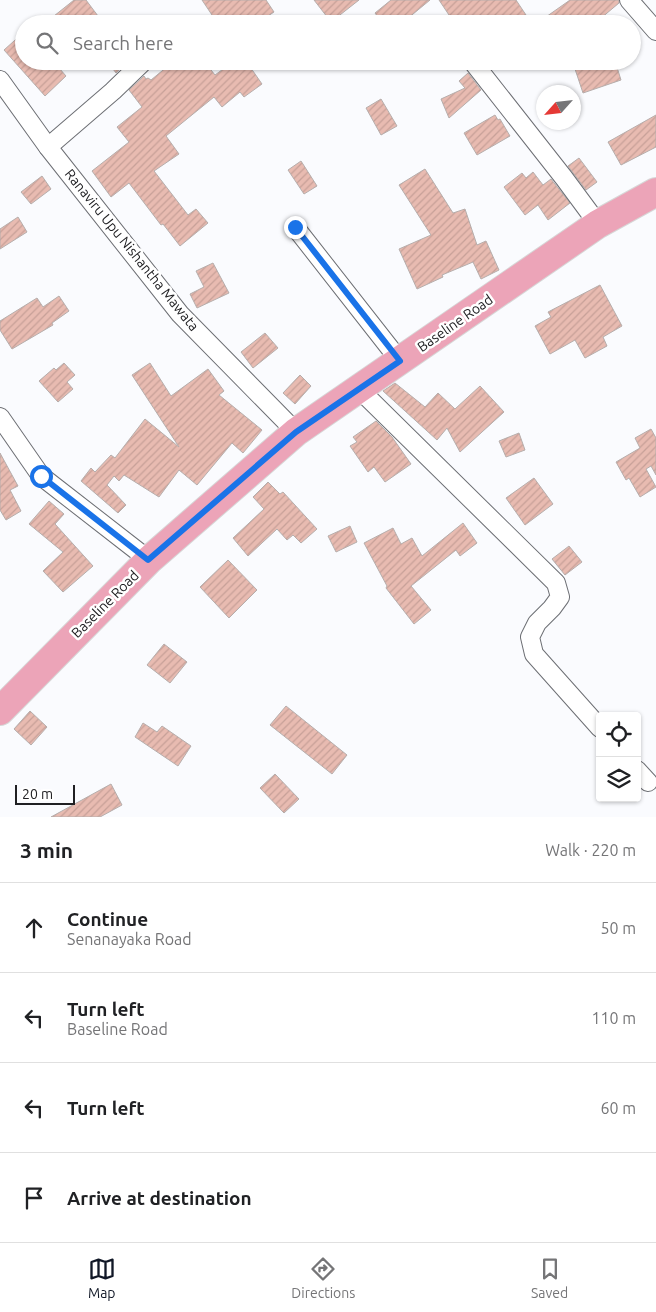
<!DOCTYPE html>
<meta charset="utf-8">
<style>
body{margin:0;font-family:Ubuntu,sans-serif;background:#f6f6f6;color:#202124}
.controls{position:absolute;right:15px;bottom:15px;display:grid;overflow:hidden;border-radius:5px;box-shadow:0 1px 4px #0004}
.controls button{width:45px;height:45px;display:grid;place-items:center;padding:0;border:0;border-bottom:1px solid #e0e0e0;background:#fff;color:#202124;font:25px sans-serif}
.compass{position:absolute;left:536px;top:85px;width:45px;height:45px;border-radius:50%;background:#fff;box-shadow:0 1px 4px #0004;rotate:243deg}
.scale{position:absolute;left:15px;bottom:12px;width:60px;box-sizing:border-box;padding-left:5px;border:2px solid #202023;border-top:0;font-size:14px;line-height:18px;white-space:nowrap;color:#202023;-webkit-text-stroke:4px #fff;paint-order:stroke}
.stop{position:absolute;width:15px;height:15px;margin:-11px;border:4px solid #1a73e8;border-radius:50%;background:#fff}
.stop.end{background:#1a73e8;border-color:#fff;box-shadow:0 1px 5px #0008}
.list{margin:0;padding:0;list-style:none}
h2{display:flex;justify-content:space-between;align-items:center;height:65px;margin:0;padding:0 20px;font-size:21px}
h2 small{font-size:16px;font-weight:400;color:#757577}
.list li{display:grid;grid-template-columns:32px 1fr auto;gap:15px;align-items:center;box-sizing:border-box;height:90px;padding:0 20px;border-top:1px solid #e0e0e0}
.list b{display:block;font-size:19px;white-space:nowrap}
.list p{margin:0;font-size:16px;white-space:nowrap;color:#757577}
.list em{font-size:16px;font-style:normal;color:#757577}
.icon{flex:none;width:28px;height:28px;fill:none;stroke:currentColor;stroke-width:2;stroke-linecap:round;stroke-linejoin:round}
.map{position:relative;flex:none;width:656px;height:817px;overflow:hidden}
.search{position:absolute;background:#fff;box-shadow:0 1px 4px #0004;left:15px;right:15px;top:15px;height:55px;display:flex;align-items:center;gap:12px;box-sizing:border-box;padding:0 18px;border-radius:28px;color:#757577;font-size:19px}
.sheet{height:425px;background:#fff}
nav{display:flex;justify-content:space-around;align-items:center;box-sizing:border-box;height:70px;border-top:1px solid #e0e0e0;background:#fff;font-size:14px;color:#757577}
nav a{display:grid;justify-items:center;gap:2px}
nav .on{color:#111827}
.map>svg:first-child{display:block}
.building{fill:url(#building-hatch);stroke:#b6aeac}
.lines{fill:none;stroke-linecap:round;stroke-linejoin:round}
.street-casing{stroke:#6d6f74;stroke-width:20}
.primary-casing{stroke:#d7d7d7;stroke-width:30}
.street{stroke:#fff;stroke-width:18}
.primary{stroke:#eca4b8;stroke-width:28}
.route{stroke:#1a73e8;stroke-width:6}
.labels{text-anchor:middle;stroke-width:5;stroke-linejoin:round;paint-order:stroke}
.street-label{font-size:14px;fill:#202023;stroke:#fff}
</style>
<div class="map">
<svg width="656" height="817" viewBox="0 0 656 817">
<defs>
<pattern id="building-hatch" width="6" height="6" patternUnits="userSpaceOnUse" patternTransform="scale(1.25)"><rect width="6" height="6" fill="#e8bbb1"/><path d="M-1 1l2-2M0 6l6-6M5 7l2-2" fill="none" stroke="#c7a098"/></pattern>
</defs>
<rect width="100%" height="100%" fill="#fafbfe"/>
<g class="building">
<path d="M74,0H86L104,24H44Z"/>
<path d="M202,0H266L274,12L256,24H218Z"/>
<path d="M314,0H359L331,22Z"/>
<path d="M391,0H430L401,24H383L375,13Z"/>
<path d="M439,0H516L532,24H455Z"/>
<path d="M570,0H619V3L594,24H536Z"/>
<path d="M24,32V61H53L66,76L45,96L4,50Z"/>
<path d="M107,61H128L116,73Z"/>
<path d="M174,61H204L215,75L234,61H246L262,84L244,97L240,92L222,107L214,97L166,136L179,154L154,171L188,215L196,209L208,223L180,246L163,224L161,225L129,183L111,197L92,171L129,142L117,127L142,107L129,90L144,76L146,79L148,78L151,80Z"/>
<path d="M600,61H615L621,80L583,93L575,69Z"/>
<path d="M468,73L481,90L449,118L441,99L465,88L459,81Z"/>
<path d="M381,99L397,126L381,135L366,108Z"/>
<path d="M495,115L498,120L500,119L510,136L477,155L464,133Z"/>
<path d="M656,115V147L621,165L608,142Z"/>
<path d="M579,158L597,182L586,190L568,166Z"/>
<path d="M301,161L317,186L304,194L288,170Z"/>
<path d="M425,169L453,213L465,209L477,245L486,241L499,270L481,279L473,262L442,275L443,277L417,289L399,249L431,235L399,185Z"/>
<path d="M533,172L543,185L551,179L570,203L548,220L538,205L525,215L504,187L522,173L526,178Z"/>
<path d="M42,176L51,189L31,204L21,192Z"/>
<path d="M18,217L27,232L0,249V229Z"/>
<path d="M213,263L229,293L197,308L190,294L204,287L196,271Z"/>
<path d="M600,285L622,326L603,337L607,346L585,358L575,340L550,354L535,326L551,317L548,312Z"/>
<path d="M59,296L69,311L52,323L53,325L12,349L0,330V321L37,298L43,307Z"/>
<path d="M265,333L278,348L253,368L241,352Z"/>
<path d="M64,363L75,375L67,382L73,389L58,402L39,381L54,368L56,370Z"/>
<path d="M150,363L171,396L208,369L224,391L219,395L262,430L243,453L232,443L197,485L179,470L159,497L124,475L119,481L114,476L107,485L126,505L118,513L81,481L91,468L95,472L111,455L115,458L145,419L179,447L132,375Z"/>
<path d="M300,375L311,386L295,404L283,393Z"/>
<path d="M395,383L425,407L438,393L455,409L480,386L504,412L460,452L447,428L437,440L383,391Z"/>
<path d="M376,421L392,437L411,464L385,482L374,467L368,472L350,446L357,442L353,437Z"/>
<path d="M651,429L656,438V475L651,466L646,469L656,487L640,497L629,478L626,480L616,462L640,448L635,438Z"/>
<path d="M519,433L525,450L506,457L499,441Z"/>
<path d="M0,453L18,486L10,490L21,511L6,520L0,510Z"/>
<path d="M534,478L553,504L525,525L506,498Z"/>
<path d="M268,482L280,494L283,492L317,529L301,543L293,535L287,540L277,529L248,556L233,538L264,509L253,497Z"/>
<path d="M49,501L64,514L55,524L93,566L63,592L43,571L63,552L29,524Z"/>
<path d="M463,523L477,543L460,556L456,550L411,586L431,610L414,624L386,588L387,586L364,543L393,528L401,544L412,538L422,556Z"/>
<path d="M350,526L357,542L336,552L328,536Z"/>
<path d="M569,546L582,562L565,575L552,559Z"/>
<path d="M228,560L257,590L229,618L200,587Z"/>
<path d="M164,644L187,662L170,683L147,665Z"/>
<path d="M286,706L347,755L332,774L270,725Z"/>
<path d="M30,711L47,727L31,745L14,729Z"/>
<path d="M143,723L157,732L162,726L191,746L178,766L135,737Z"/>
<path d="M275,774L299,799L284,813L260,788Z"/>
<path d="M111,784L122,805L100,817H51Z"/>
</g>
<g class="lines">
<defs>
<g id="street">
<path d="M629,0L656,31"/>
<path d="M472,61L564,178L598,224"/>
<path d="M0,80L48,147L180,314L296,432"/>
<path d="M48,147L113,91L144,61"/>
<path d="M295,227L400,361"/>
<path d="M359,389L556,583L560,597L552,608L537,623L530,637L534,654L600,728"/>
<path d="M0,417L41,476L149,560"/>
<path d="M637,770L648,782"/>
</g>
<path id="primary" d="M0,711L149,560L296,432L598,224L656,192"/>
</defs>
<use href="#street" class="street-casing"/>
<use href="#primary" class="primary-casing"/>
<use href="#street" class="street"/>
<use href="#primary" class="primary"/>
</g>
<g class="lines">
<path class="route" d="M41,476L148,560L296,432L400,361L295,227"/>
</g>
<g class="labels">
<g class="street-label">
<text transform="translate(132 250) rotate(51)" y="5">Ranaviru Upu Nishantha Mawata</text>
<text transform="translate(455 323) rotate(-35)" y="5">Baseline Road</text>
<text transform="translate(105 604) rotate(-45)" y="5">Baseline Road</text>
</g>
</g>
</svg>
<div class="controls">
<button><svg class="icon" aria-label="locate" viewBox="0 0 24 24"><circle cx="12" cy="12" r="6"/><path d="M12 2v4M12 18v4M2 12h4M18 12h4"/></svg></button>
<button><svg class="icon" aria-label="layers" viewBox="0 0 24 24"><path d="M12 4l9 5-9 5-9-5zM3 14l9 5 9-5"/></svg></button>
</div>
<svg class="compass" viewBox="-18 -18 36 36"><path d="M0-13l5 13h-10z" fill="#e53935"/><path d="M0 13l5-13h-10z" fill="#757577"/></svg>
<div class="scale">20 m</div>
<div class="stop" style="left:41px;top:476px"></div>
<div class="stop end" style="left:295px;top:227px"></div>
<div class="search"><svg class="icon" aria-label="search" viewBox="0 0 24 24"><circle cx="10" cy="10" r="6"/><path d="M15 15l6 6"/></svg>Search here</div>
</div>
<section class="sheet">
<h2>3 min<small>Walk · 220 m</small></h2>
<ul class="list">
<li><svg class="icon" aria-label="ahead" viewBox="0 0 24 24"><path d="M12 20V5M6 11l6-6 6 6"/></svg><div><b>Continue</b><p>Senanayaka Road</p></div><em>50 m</em></li>
<li><svg class="icon" aria-label="left" viewBox="0 0 24 24"><path d="M17 20v-9H6M10 6l-5 5 5 5"/></svg><div><b>Turn left</b><p>Baseline Road</p></div><em>110 m</em></li>
<li><svg class="icon" aria-label="left" viewBox="0 0 24 24"><path d="M17 20v-9H6M10 6l-5 5 5 5"/></svg><div><b>Turn left</b></div><em>60 m</em></li>
<li><svg class="icon" aria-label="arrive" viewBox="0 0 24 24"><path d="M6 21V4h12l-3 4 3 4H6"/></svg><div><b>Arrive at destination</b></div></li>
</ul>
</section>
<nav>
<a class="on"><svg class="icon" aria-label="map" viewBox="0 0 24 24"><path d="M3 6l6-2 6 2 6-2v14l-6 2-6-2-6 2zM9 4v14M15 6v14"/></svg>Map</a>
<a><svg class="icon" aria-label="directions" viewBox="0 0 24 24"><path d="M12 3l9 9-9 9-9-9zM9 14v-3h6M13 9l2 2-2 2"/></svg>Directions</a>
<a><svg class="icon" aria-label="saved" viewBox="0 0 24 24"><path d="M7 4h10v16l-5-4-5 4z"/></svg>Saved</a>
</nav>
